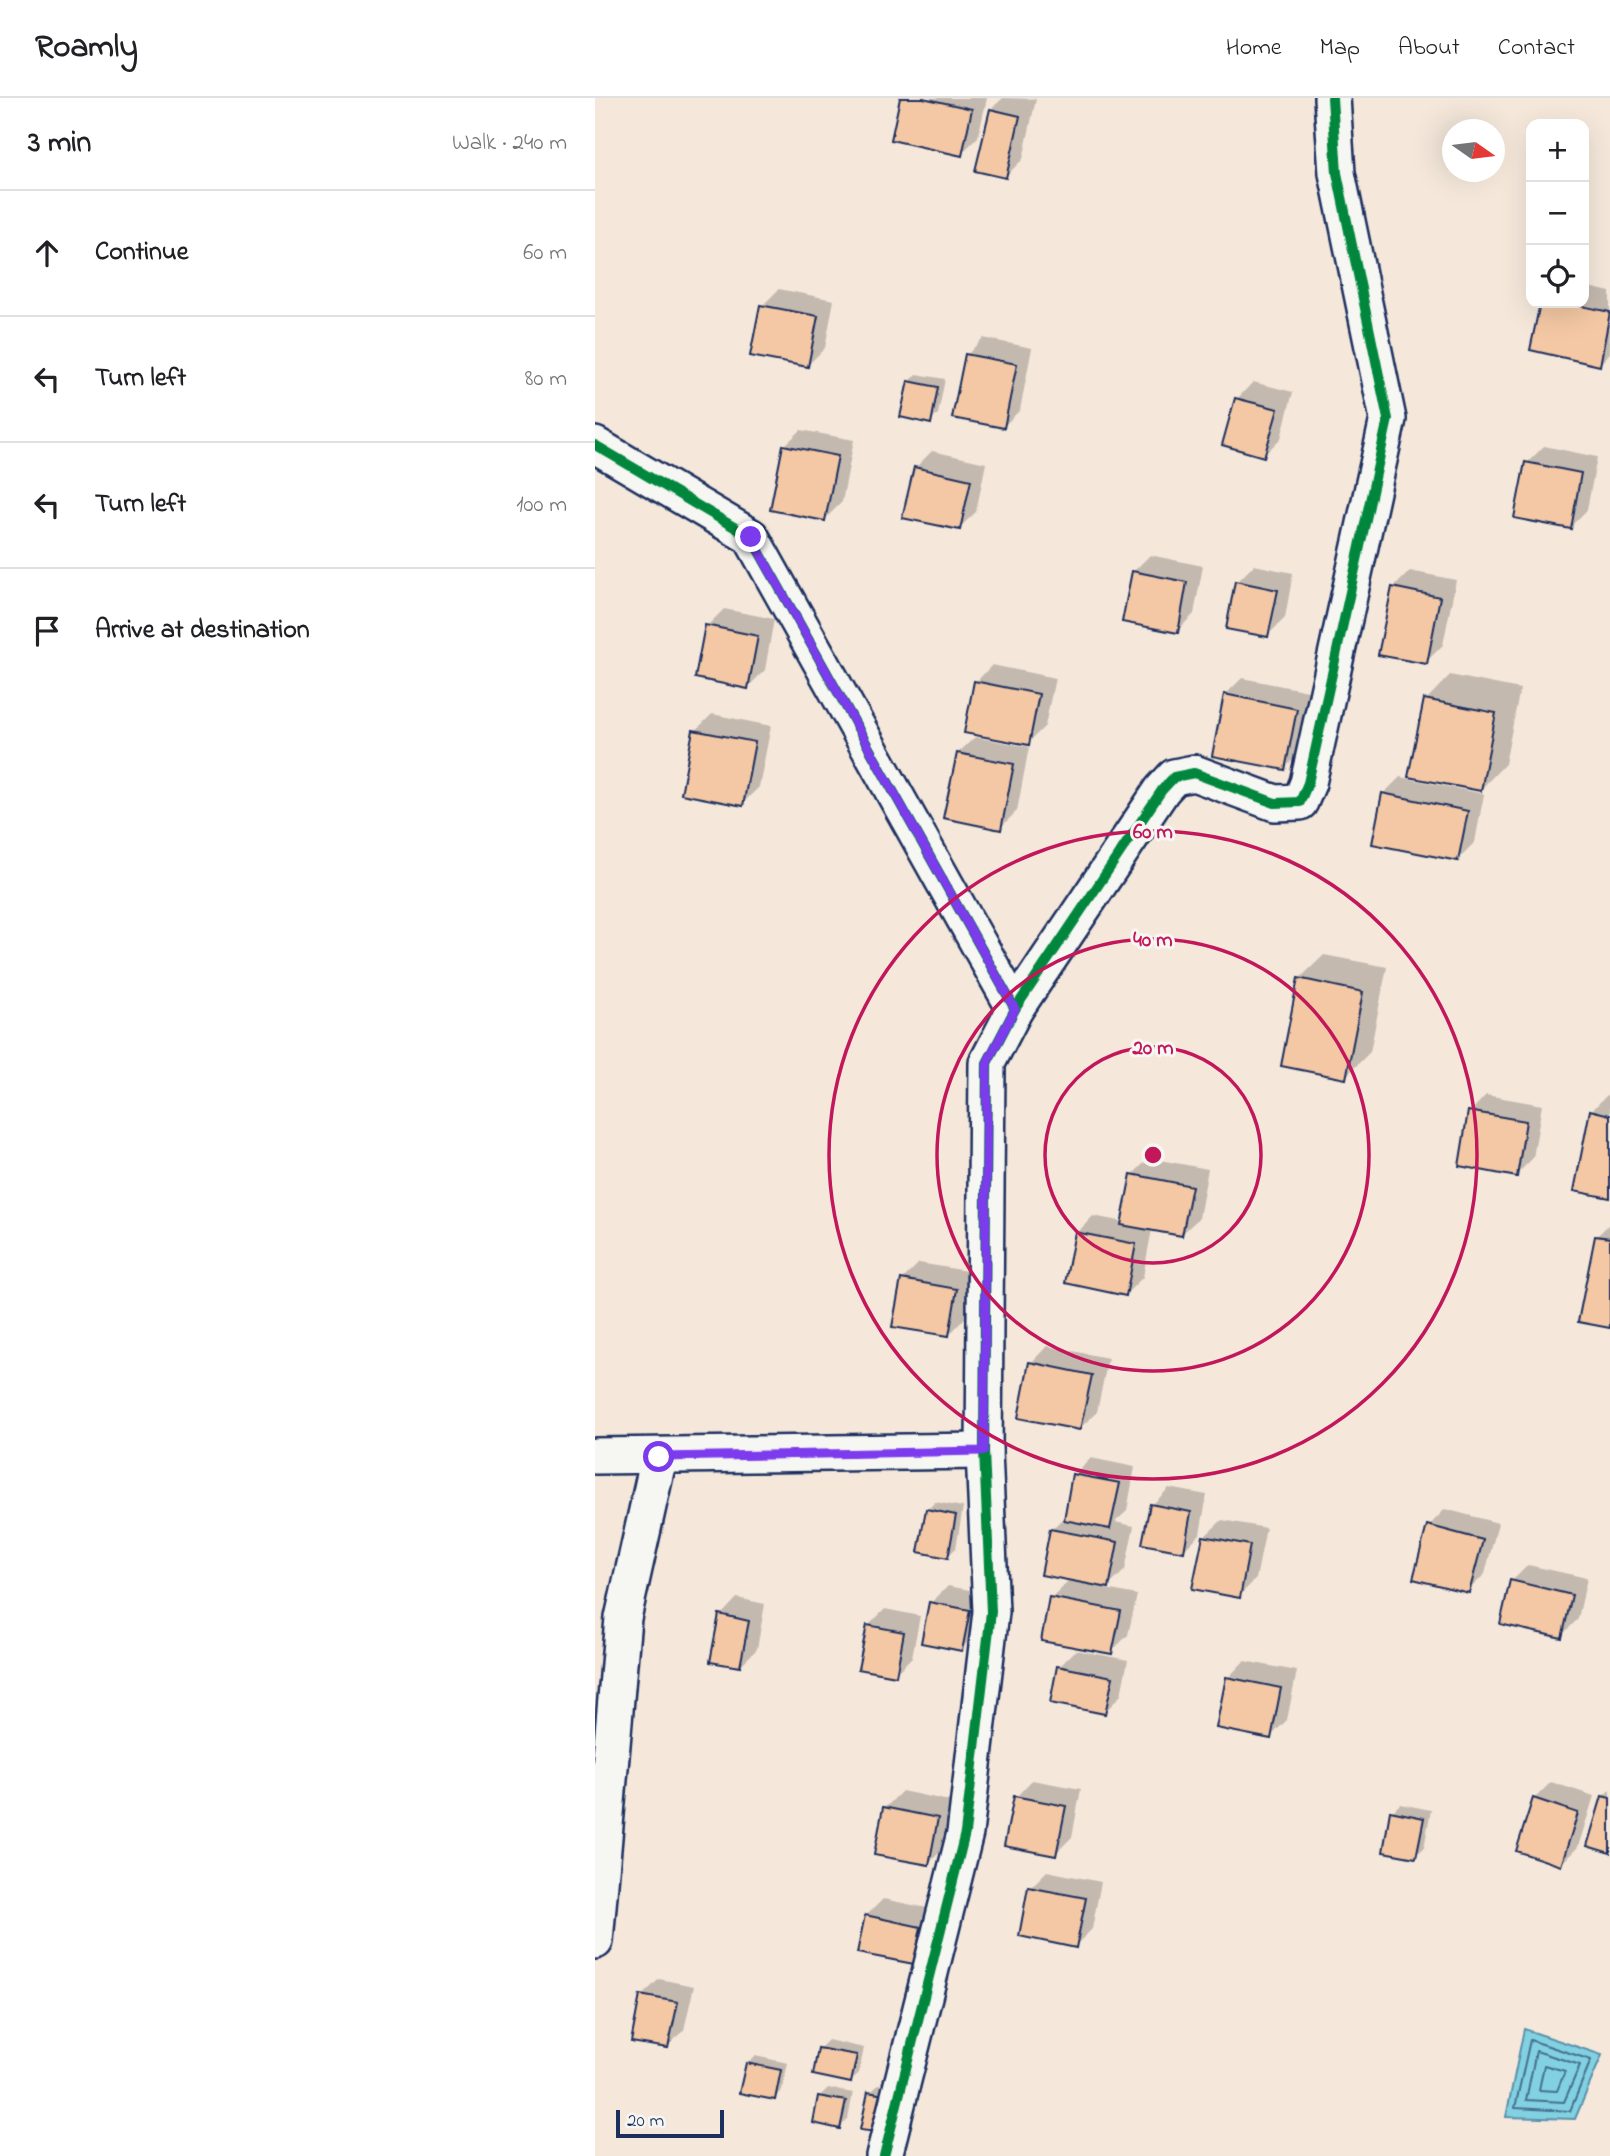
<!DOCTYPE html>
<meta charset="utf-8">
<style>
body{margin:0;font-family:"Indie Flower",sans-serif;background:#f2f2f2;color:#202124}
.controls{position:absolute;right:21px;top:21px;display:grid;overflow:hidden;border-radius:14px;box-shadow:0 7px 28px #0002}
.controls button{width:63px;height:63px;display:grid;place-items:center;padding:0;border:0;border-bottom:2px solid #e0e0e0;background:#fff;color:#202124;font:35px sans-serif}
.compass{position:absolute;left:847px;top:21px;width:63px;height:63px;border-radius:50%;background:#fff;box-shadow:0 7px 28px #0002;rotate:104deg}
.scale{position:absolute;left:21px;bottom:18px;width:108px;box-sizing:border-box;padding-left:7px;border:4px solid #1b2f5e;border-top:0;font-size:19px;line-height:24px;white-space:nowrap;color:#1b2f5e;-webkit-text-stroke:5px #f6f6f2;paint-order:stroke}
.stop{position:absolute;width:21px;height:21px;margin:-16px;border:5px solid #7c3aed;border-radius:50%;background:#fff}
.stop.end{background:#7c3aed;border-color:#fff;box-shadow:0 2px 7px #0008}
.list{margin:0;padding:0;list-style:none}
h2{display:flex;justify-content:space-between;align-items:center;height:91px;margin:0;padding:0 28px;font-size:30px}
h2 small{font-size:23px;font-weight:400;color:#757577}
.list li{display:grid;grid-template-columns:46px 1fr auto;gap:21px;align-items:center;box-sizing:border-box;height:126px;padding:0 28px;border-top:2px solid #e0e0e0}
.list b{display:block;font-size:26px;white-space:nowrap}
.list em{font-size:23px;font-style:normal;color:#757577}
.icon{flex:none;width:38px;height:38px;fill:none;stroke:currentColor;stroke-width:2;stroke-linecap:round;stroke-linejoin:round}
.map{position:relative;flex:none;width:1015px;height:2058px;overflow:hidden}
header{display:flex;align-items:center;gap:42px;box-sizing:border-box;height:98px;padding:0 35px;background:#fff;border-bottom:2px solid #e0e0e0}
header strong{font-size:33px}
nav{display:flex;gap:38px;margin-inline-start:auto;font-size:24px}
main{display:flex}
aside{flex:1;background:#fff}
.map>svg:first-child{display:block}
.water{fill:#82d1e0;stroke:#5990ac;stroke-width:2}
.shadow{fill:#0003}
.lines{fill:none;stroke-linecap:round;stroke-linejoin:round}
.shore{stroke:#447092;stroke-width:2}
.building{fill:#f4c8a4;stroke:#1b2f5e;stroke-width:2}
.minor-casing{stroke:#1b2f5e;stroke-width:40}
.minor{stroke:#f6f6f2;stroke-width:35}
.cycleway-casing{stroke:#f6f6f2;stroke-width:15}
.cycleway{stroke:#00873e;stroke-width:10}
.route{stroke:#7c3aed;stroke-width:9}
.ring{fill:none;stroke:#c2185b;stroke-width:3.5}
.centre{fill:#c2185b;stroke:#f6f6f2;stroke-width:3.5}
.ring-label{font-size:21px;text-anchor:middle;font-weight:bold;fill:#c2185b;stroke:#f6f6f2;stroke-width:6;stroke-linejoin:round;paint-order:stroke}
</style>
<header>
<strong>Roamly</strong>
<nav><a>Home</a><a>Map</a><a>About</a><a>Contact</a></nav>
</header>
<main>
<aside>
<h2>3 min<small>Walk · 240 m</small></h2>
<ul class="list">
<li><svg class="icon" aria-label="ahead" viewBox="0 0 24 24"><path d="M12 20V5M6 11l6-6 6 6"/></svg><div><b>Continue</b></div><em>60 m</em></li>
<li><svg class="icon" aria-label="left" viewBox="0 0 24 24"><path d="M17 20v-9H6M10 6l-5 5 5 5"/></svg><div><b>Turn left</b></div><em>80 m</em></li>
<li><svg class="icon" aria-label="left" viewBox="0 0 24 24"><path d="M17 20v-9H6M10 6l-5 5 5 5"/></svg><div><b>Turn left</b></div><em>100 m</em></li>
<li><svg class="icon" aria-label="arrive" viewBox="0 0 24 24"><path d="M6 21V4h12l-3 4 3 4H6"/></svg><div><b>Arrive at destination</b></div></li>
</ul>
</aside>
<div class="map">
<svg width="1015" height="2058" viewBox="0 0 1015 2058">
<rect width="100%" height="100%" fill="#f5e8db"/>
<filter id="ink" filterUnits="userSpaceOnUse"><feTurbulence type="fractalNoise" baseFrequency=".0143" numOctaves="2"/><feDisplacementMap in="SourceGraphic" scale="14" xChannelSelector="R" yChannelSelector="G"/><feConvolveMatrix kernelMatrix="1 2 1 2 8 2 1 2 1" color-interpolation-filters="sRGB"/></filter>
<g filter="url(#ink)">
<path class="water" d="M929,1931L1007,1957L980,2021L911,2019Z"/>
<g class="shadow">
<path d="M307,0H392L383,39L366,56Z"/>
<path d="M408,0L441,1L428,61L411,78L396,11Z"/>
<path d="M989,188L1015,194V255L1005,266L937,251L947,205H989Z"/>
<path d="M184,191L239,202L230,250L213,267L167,208Z"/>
<path d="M388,240L437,250L425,312L408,329L372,257Z"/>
<path d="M322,276L350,281L343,316L335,324L314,284Z"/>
<path d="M658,284L698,294L686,340L669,357L642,301Z"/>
<path d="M206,332L259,342L247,404L230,421L189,348Z"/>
<path d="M949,348L1002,359L992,412L975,429L932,365Z"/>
<path d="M337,353L391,365L381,414L364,430L320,370Z"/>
<path d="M555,457L608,468L599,516L582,533L538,474Z"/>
<path d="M659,467L698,475L690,520L673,537L642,484Z"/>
<path d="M815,473L861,482L848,547L831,564L798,490Z"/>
<path d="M129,511L179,521L170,572L153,589L112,528Z"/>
<path d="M397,567L460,580L450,628L433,645L381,584Z"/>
<path d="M855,577L925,591L910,666L886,691L831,602Z"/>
<path d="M647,580L718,594L706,654L689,670L630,597Z"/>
<path d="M117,616L176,628L164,689L147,706L100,633Z"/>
<path d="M380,639L434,649L422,713L405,730L363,655Z"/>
<path d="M805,679L889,696L880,744L863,761L788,696Z"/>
<path d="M729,857L792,869L775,954L750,979L704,881Z"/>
<path d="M1015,994V1098L996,1013Z"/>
<path d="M891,997L947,1007L938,1060L921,1077L875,1014Z"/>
<path d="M554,1060L613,1071L604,1120L587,1136L557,1131L548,1179L531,1196L482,1135L498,1118L529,1124L537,1077Z"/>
<path d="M1015,1125V1229L1002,1138Z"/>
<path d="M324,1165L378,1174L370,1220L354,1237L307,1182Z"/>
<path d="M452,1248L513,1260L502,1314L485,1330L436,1265Z"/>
<path d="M496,1360L540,1369L532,1413L520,1424L539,1428L530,1472L511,1491L542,1497L533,1537L516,1554L456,1500L475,1481L456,1432L471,1417L479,1377Z"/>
<path d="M574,1390L612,1397L605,1436L588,1453L557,1407Z"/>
<path d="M340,1404L368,1409L361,1450L353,1458L332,1412Z"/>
<path d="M850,1411L903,1425L890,1476L873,1493L834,1428Z"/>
<path d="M627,1422L671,1430L661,1481L644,1498L610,1438Z"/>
<path d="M933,1467L992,1480L983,1521L966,1538L917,1483Z"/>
<path d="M353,1488L391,1495L383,1534L366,1551L336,1505Z"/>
<path d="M142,1500L170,1506L162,1551L145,1568L126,1517Z"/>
<path d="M290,1511L325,1518L317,1559L300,1576L273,1528Z"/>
<path d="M481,1552L533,1562L526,1597L510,1614L464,1569Z"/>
<path d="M649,1563L702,1573L692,1622L675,1639L633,1580Z"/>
<path d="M437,1682L486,1691L477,1739L460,1756L421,1699Z"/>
<path d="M956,1684L999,1698L983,1749L966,1766L939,1701Z"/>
<path d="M1015,1692V1754L1008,1698Z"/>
<path d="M307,1693L359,1704L350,1749L333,1766L290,1710Z"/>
<path d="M805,1706L836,1712L829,1750L820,1758L797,1714Z"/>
<path d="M452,1773L506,1784L497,1831L480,1848L435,1790Z"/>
<path d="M288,1801L342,1812L335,1847L318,1864L271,1818Z"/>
<path d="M64,1881L99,1888L89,1932L73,1948L47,1898Z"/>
<path d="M233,1942L269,1950L264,1975L256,1983L225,1950Z"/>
<path d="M160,1958L193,1965L187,1992L179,2001L152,1966Z"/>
<path d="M283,1987L296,1990L289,2024L275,1995Z"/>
<path d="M233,1990L258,1995L253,2021L245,2029L225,1998Z"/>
</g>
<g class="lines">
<g class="shore">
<path d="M935,1942L996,1962L975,2013L920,2010Z"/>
<path d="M941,1953L985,1967L969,2004L931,2002Z"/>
<path d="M949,1967L970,1973L962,1993L944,1992Z"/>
</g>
</g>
<g class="building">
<path d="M305,0H328L377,11L367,58L296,42Z"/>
<path d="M395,11L425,18L411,80L380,73Z"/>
<path d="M945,205H972L1015,214L1005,268L935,252Z"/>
<path d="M165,207L223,218L213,269L155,258Z"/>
<path d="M370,256L422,266L409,330L357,320Z"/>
<path d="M313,283L343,289L336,326L305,319Z"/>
<path d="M640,300L683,311L669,359L627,347Z"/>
<path d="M188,347L243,358L230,423L175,412Z"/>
<path d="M930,364L986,375L976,431L919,420Z"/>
<path d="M319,369L376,382L365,432L307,420Z"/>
<path d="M537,473L592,484L583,535L527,524Z"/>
<path d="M640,483L683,492L673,539L631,531Z"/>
<path d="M797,489L845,499L832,566L783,557Z"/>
<path d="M110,527L163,538L153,591L100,580Z"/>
<path d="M379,583L444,596L434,647L369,635Z"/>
<path d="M629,596L702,611L690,672L617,658Z"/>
<path d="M829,601L901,615L886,693L813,679Z"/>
<path d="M98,632L160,644L148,708L86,696Z"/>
<path d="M362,655L419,666L406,732L348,720Z"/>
<path d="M787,695L873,713L863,763L777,746Z"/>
<path d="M703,880L768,894L751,981L686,968Z"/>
<path d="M995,1012L1015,1017V1100L979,1093Z"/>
<path d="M873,1013L931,1023L922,1079L864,1068Z"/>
<path d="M536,1076L597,1088L587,1138L526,1127Z"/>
<path d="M480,1134L541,1146L531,1198L470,1185Z"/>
<path d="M1000,1138L1015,1140V1230L983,1224Z"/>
<path d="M306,1181L362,1191L354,1238L297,1229Z"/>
<path d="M434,1264L497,1277L485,1332L423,1320Z"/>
<path d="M477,1376L525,1385L515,1431L469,1422Z"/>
<path d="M555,1406L596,1414L589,1454L547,1446Z"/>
<path d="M331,1411L361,1417L353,1460L323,1454Z"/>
<path d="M832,1427L888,1442L874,1495L818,1481Z"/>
<path d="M455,1431L523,1444L514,1490L446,1477Z"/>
<path d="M608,1438L655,1447L645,1500L597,1491Z"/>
<path d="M915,1482L977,1497L967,1540L905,1526Z"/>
<path d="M454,1499L526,1513L517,1556L446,1543Z"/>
<path d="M334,1504L375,1512L367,1553L326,1545Z"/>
<path d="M124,1516L154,1523L145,1569L115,1564Z"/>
<path d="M272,1527L309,1534L301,1578L263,1571Z"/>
<path d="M462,1568L518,1579L510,1616L455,1605Z"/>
<path d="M631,1579L686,1590L676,1641L621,1630Z"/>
<path d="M419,1698L471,1708L461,1758L409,1748Z"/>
<path d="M1007,1698L1015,1700V1755L992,1748Z"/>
<path d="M938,1700L983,1715L966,1768L921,1753Z"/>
<path d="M288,1709L343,1720L334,1767L279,1757Z"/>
<path d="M795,1713L829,1720L821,1760L788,1754Z"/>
<path d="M433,1789L491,1800L481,1850L424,1838Z"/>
<path d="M270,1817L326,1829L319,1866L262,1855Z"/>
<path d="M45,1897L83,1904L73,1950L36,1944Z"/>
<path d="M223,1950L262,1957L256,1985L218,1977Z"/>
<path d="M151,1965L186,1972L180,2002L144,1995Z"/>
<path d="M273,1994L289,1997L281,2034L265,2032Z"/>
<path d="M223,1998L251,2003L245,2031L218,2025Z"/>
</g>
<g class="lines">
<defs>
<g id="minor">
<path d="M0,347L156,439L420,911"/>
<path d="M0,1358L389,1353"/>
<path d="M0,1843L28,1520L64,1359"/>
<path d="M289,2058L370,1735L396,1514L389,1353L392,965L420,911L567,692L579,679L599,675L680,705L705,704L713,685L793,321L742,75L737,0"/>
</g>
</defs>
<use href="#minor" class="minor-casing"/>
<use href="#minor" class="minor"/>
<defs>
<g id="cycleway">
<path d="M0,347L156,439L420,911"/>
<path d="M289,2058L370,1735L396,1514L389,1353L392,965L420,911L567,692L579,679L599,675L680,705L705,704L713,685L793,321L742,75L737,0"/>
</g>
</defs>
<use href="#cycleway" class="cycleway-casing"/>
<use href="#cycleway" class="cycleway"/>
</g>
</g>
<g class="lines" filter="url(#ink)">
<path class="route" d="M64,1359L389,1353L392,965L420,911L156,439"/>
</g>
<g class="ring">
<circle cx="558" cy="1057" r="108"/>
<circle cx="558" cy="1057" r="216"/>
<circle cx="558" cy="1057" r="324"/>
</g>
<circle cx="558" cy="1057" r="10" class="centre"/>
<g class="ring-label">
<text x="558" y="740">60 m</text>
<text x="558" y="848">40 m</text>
<text x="558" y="956">20 m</text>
</g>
</svg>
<div class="controls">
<button>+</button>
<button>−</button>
<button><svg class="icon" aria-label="locate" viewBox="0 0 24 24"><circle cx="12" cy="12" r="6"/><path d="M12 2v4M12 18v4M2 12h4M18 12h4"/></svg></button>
</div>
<svg class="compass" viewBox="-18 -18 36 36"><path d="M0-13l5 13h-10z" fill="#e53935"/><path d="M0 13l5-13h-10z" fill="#757577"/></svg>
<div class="scale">20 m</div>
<div class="stop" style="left:64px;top:1359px"></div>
<div class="stop end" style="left:156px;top:439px"></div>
</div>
</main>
